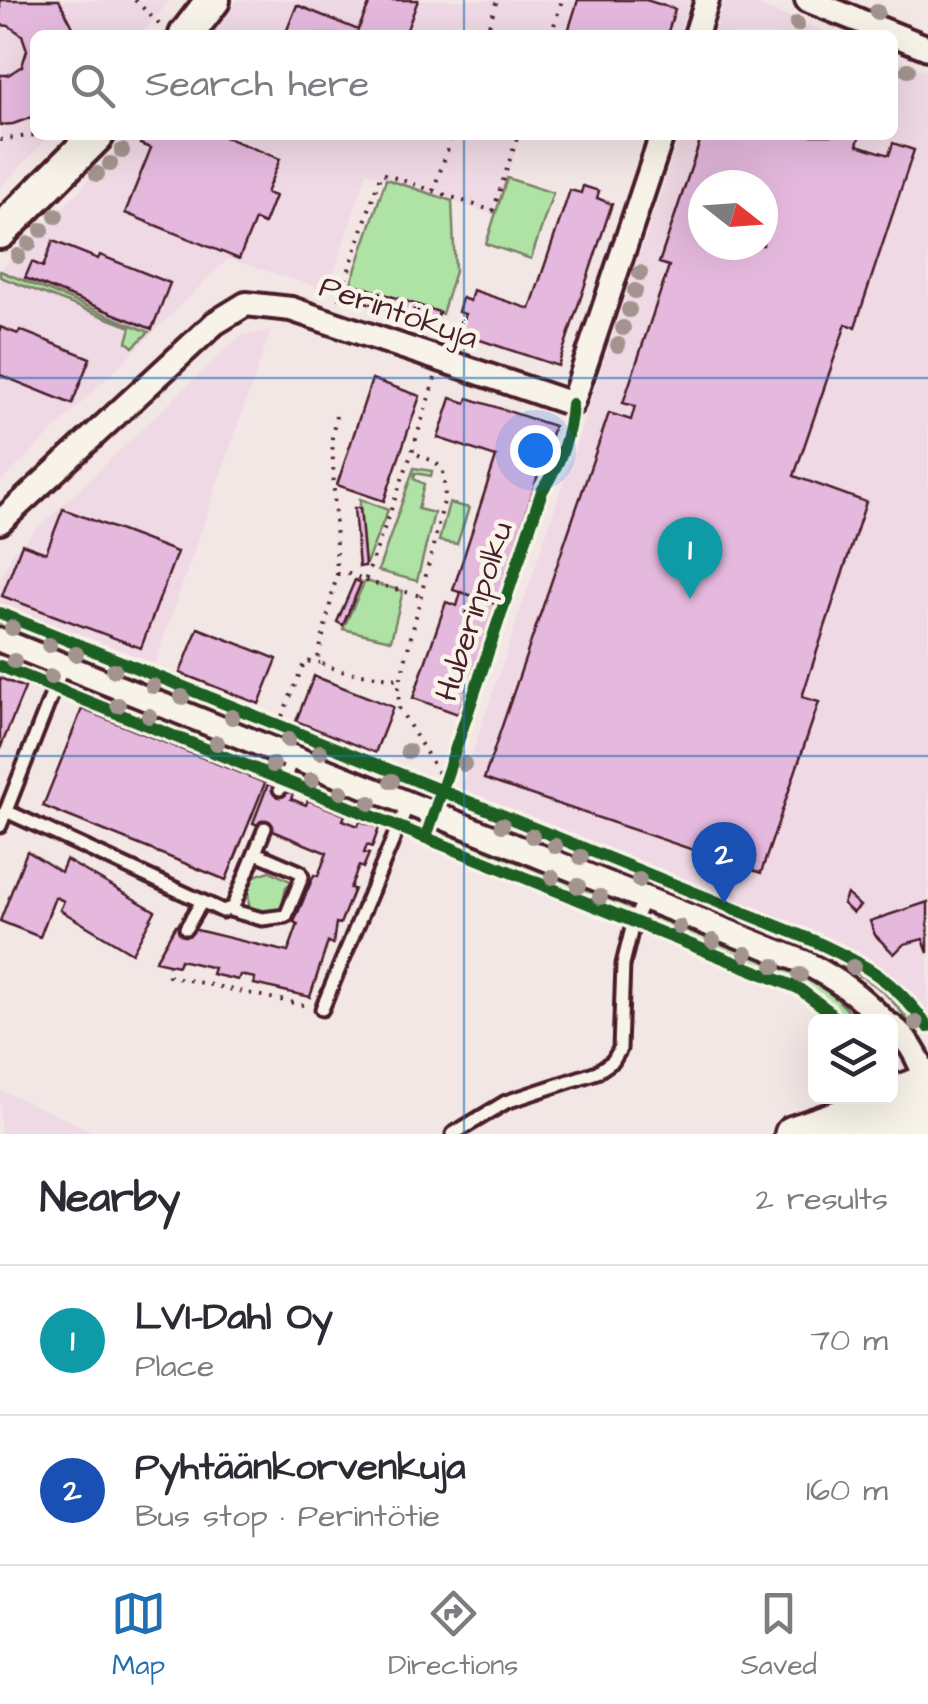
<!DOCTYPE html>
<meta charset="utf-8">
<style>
body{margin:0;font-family:"Architects Daughter",sans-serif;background:#f7f7f7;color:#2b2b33}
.controls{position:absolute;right:30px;bottom:30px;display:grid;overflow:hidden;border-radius:15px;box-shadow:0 10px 40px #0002}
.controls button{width:90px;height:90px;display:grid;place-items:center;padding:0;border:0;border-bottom:2px solid #e1e1e2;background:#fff;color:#2b2b33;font:50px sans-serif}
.compass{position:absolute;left:688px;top:170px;width:90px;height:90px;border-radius:50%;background:#fff;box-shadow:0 10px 40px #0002;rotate:107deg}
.you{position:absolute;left:535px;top:450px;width:35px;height:35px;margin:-25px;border:8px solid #fff;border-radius:50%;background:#1a73e8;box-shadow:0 0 0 15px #1a73e833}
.badge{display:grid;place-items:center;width:65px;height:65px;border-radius:50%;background:#1f6fb2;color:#fff;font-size:32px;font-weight:700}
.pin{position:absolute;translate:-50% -82px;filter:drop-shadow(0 2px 5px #0008)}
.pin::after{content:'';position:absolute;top:52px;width:35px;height:30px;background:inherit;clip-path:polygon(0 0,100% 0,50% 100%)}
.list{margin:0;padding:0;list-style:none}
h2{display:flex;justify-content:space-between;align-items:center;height:130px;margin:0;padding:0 40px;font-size:42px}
h2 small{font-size:32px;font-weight:400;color:#7c7c81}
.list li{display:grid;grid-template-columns:65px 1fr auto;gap:30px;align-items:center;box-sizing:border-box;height:150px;padding:0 40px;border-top:2px solid #e1e1e2}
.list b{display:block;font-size:38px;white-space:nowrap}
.list p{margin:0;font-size:32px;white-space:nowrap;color:#7c7c81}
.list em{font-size:32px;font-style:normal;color:#7c7c81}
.icon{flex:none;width:55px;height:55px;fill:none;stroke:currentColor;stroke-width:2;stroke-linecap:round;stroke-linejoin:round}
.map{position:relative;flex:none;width:928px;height:1134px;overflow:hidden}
.search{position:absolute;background:#fff;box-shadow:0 10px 40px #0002;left:30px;right:30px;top:30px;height:110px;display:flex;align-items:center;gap:25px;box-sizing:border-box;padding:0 35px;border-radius:15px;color:#7c7c81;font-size:38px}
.sheet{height:430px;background:#fff}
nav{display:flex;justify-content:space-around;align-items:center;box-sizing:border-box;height:140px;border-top:2px solid #e1e1e2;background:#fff;font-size:28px;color:#7c7c81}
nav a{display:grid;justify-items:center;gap:5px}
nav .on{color:#1f6fb2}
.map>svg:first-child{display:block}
.built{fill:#efd9e4;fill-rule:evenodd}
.green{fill:#aee3a5;stroke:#7c8168;stroke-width:2.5}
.building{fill:#e5b9de;stroke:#4a1f2b;stroke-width:2.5;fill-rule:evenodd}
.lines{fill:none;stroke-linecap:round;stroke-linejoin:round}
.lane-casing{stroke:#4a1f2b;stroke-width:19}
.street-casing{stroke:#4a1f2b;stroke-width:30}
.secondary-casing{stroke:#4a1f2b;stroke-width:40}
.primary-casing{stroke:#4a1f2b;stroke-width:42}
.path{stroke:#4a1f2b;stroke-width:4;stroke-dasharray:2.5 8;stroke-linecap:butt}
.lane{stroke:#f7f3e8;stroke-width:11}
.street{stroke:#f7f3e8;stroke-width:22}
.secondary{stroke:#f7f3e8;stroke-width:32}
.primary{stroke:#f7f3e8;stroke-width:35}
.cycleway-casing{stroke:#f7f3e8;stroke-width:19}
.cycleway{stroke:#1b5e20;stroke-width:12}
.tree{fill:#a49490}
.grid{fill:none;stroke:#1f6fb2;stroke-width:2.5;stroke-opacity:0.55}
.labels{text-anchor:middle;stroke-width:9;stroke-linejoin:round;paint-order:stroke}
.street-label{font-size:32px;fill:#4a1f2b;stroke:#f7f3e8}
</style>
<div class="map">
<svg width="928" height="1134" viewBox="0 0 928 1134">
<rect width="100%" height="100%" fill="#f3e7e6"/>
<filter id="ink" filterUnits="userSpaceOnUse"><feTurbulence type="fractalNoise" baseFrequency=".01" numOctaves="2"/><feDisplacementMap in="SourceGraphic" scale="20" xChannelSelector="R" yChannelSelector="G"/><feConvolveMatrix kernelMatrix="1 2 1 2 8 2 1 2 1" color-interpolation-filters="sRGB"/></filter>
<g filter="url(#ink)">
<g class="built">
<path d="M0,0H170L141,35H35V135H51L0,188Z"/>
<path d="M238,0H690L678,35H210Z"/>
<path d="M725,0H745L834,35H713Z"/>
<path d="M893,58L928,72V1018L910,991L871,962L787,921L479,798L459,793L680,135H893ZM703,185H763V245H703Z"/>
<path d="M128,135H521L494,215L367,172L328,290L228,259L0,483V270L79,191Z"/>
<path d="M271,330L155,663L0,604V577L14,551L240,336Z"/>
<path d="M0,1090L99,1134H0Z"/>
</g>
<g class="green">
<path d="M507,178L553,193L531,259L486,244Z"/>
<path d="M386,179L452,201L455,271L442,314L351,283Z"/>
<path d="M0,271L149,332L133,347L127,342L131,327L0,277Z"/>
<path d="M414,468L432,471L431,476L415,473L414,479L424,484L418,509L434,513L417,581L378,571Z"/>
<path d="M360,499L388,510L365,566L360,508Z"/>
<path d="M449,503L469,508L457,544L439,541Z"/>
<path d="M365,581L403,591L391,640L343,629Z"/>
<path d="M0,619L407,783L395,787L0,629Z"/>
<path d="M122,700L281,764L279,771L113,706Z"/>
<path d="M297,770L390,806L387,815L295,778Z"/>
<path d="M456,803L660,885L654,891L466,815Z"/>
<path d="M448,831L627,903L628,912L444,839Z"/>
<path d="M270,871L292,882L286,887L282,907L284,912L269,916L249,906L248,890L254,876Z"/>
<path d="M659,916C721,941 817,964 856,1021H843C812,973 703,943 650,921Z"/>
<path d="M844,958C877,978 907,995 923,1031L918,1036C898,1003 877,981 841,966Z"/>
</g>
<g class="building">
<path d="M0,0H59L75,31V35H35V116L13,124L0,125V75H8L22,66L27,50L22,35L9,26L0,25Z"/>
<path d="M371,0H418L405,35H285L297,5L358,30Z"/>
<path d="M578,0H646L675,9L667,35H567Z"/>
<path d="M144,135L155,138L156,135H220L280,159L266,193L275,196L264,224L255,220L239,259L125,213L151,148L140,144Z"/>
<path d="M702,135H860L857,145L889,155L893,143L914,150L855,327L846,324L794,476L866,502L802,697L819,702L761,873L484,779L609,413L631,420L635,406L623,403L669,266L659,263ZM703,185H763V245H703Z"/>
<path d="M583,186L599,191L597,198L612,204L558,366L459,333L465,314L458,312L462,298L470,301L473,290L530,309L570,190L581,193Z"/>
<path d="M53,241L98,259L100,255L170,283L152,329L25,278L32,262L43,267Z"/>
<path d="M351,283L439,312L435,325L347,296Z"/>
<path d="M0,327L18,334L20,330L90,358L72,404L0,375Z"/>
<path d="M372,379L420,396L384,501L337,485Z"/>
<path d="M451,398L466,403L468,398L554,426L496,604L453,590L496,457L438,438Z"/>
<path d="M354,508H360L365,566L359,567Z"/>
<path d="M63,509L177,552L141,648L2,596L22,544L46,553Z"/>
<path d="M355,580L361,583L343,625L337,622Z"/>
<path d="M461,592L496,604L458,714L413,698L446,602L457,606Z"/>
<path d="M198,628L277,659L259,704L180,673Z"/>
<path d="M314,676L393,707L375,753L296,721Z"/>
<path d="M0,678L25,688L0,749Z"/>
<path d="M82,709L265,783L226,880L43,806Z"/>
<path d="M268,784L293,794L291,799L306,805L308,800L345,815L343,820L358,826L360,821L379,828L372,847L367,845L364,853L369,854L363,868L359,866L350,888L354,889L340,924L336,923L333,944L328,942L310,997L254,984L255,978L240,975L238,980L212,974L214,968L180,960L178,966L155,961L176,925L288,952L298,924L294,922L314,875L318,876L327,853L253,823Z"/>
<path d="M27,851L61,872L66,860L155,911L132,953L60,910L64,901L55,897L40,937L0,921Z"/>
<path d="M847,894L860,906L853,913L843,904Z"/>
<path d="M928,902V953L923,939L904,944L894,954L875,935L870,921Z"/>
</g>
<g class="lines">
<defs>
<g id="lane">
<path d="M280,789L293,757"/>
<path d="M6,811L223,911L233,907L265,828"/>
<path d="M0,826L63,666"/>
<path d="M230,910L262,919L286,916L302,877L300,872L256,853"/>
<path d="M186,928L201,903"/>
<path d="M322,1009L408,804"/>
<path d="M453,1134L506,1102L597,1072L613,1061L620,1049L623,964L634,920L645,898"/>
</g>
<g id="street">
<path d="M807,0L928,48"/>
<path d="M696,35L707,0"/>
<path d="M0,522L215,323L246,304L291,309L572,404L662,135"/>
<path d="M0,640L804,962C838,980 858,994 885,1022"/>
<path d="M890,1025C910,1039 928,1070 925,1094"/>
</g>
<g id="secondary">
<path d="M186,35L213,0"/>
<path d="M0,232L97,135"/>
</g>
<g id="primary">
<path d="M890,1096L928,1083"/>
<path d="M793,1134L852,1114L889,1096"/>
<path d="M869,1134L928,1114"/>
</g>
</defs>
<use href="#lane" class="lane-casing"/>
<use href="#street" class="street-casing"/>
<use href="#secondary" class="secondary-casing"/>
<use href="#primary" class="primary-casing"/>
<g class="path">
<path d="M135,0L161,26"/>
<path d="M486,35L497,0"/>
<path d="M551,35L562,0"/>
<path d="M0,140L35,135"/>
<path d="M433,191L453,135"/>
<path d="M339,300L381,173L493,211L518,135"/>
<path d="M435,378L412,452L435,462L443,470L445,497L398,690L399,708L445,784"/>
<path d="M336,416L332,437L337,574L318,658L320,663L340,671L398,679"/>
<path d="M337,574H349L365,581L412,452"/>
<path d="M365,581L421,596"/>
<path d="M278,726L305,661L320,663"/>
<path d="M169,964V976L308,1006"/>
</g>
<use href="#lane" class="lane"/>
<use href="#street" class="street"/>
<use href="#secondary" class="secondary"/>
<use href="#primary" class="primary"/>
<defs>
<g id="cycleway">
<path d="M0,613L812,940C864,964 894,979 928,1027"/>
<path d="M0,666L798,988L829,1011L835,1022"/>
<path d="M426,837L542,491C560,463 570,437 572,404"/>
</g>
</defs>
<use href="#cycleway" class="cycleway-casing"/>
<use href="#cycleway" class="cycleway"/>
</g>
<g class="tree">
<circle cx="877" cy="12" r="8"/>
<circle cx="797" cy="24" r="8"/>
<circle cx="908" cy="70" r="8"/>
<circle cx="122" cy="151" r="8"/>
<circle cx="110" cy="164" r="8"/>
<circle cx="97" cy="174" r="8"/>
<circle cx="56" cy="216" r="8"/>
<circle cx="42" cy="230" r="8"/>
<circle cx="29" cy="244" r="8"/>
<circle cx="18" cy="256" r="8"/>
<circle cx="640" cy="273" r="8"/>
<circle cx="635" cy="291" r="8"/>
<circle cx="629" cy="310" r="8"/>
<circle cx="623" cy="328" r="8"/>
<circle cx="618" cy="345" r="8"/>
<circle cx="12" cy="628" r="8"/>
<circle cx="49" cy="645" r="8"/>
<circle cx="76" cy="654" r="8"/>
<circle cx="14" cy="661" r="8"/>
<circle cx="114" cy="670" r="8"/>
<circle cx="51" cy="677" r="8"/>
<circle cx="153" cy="686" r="8"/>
<circle cx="182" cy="697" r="8"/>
<circle cx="118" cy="705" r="8"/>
<circle cx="149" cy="716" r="8"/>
<circle cx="232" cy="717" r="8"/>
<circle cx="288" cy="740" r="8"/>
<circle cx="217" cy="743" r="8"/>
<circle cx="408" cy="751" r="8"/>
<circle cx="320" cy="752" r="8"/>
<circle cx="464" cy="764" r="8"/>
<circle cx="273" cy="765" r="8"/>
<circle cx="312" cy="780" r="8"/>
<circle cx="392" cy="781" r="8"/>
<circle cx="341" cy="792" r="8"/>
<circle cx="370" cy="803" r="8"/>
<circle cx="502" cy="825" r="8"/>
<circle cx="532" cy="836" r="8"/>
<circle cx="555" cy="846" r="8"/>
<circle cx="581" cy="857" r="8"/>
<circle cx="552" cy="877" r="8"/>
<circle cx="639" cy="880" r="8"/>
<circle cx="578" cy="886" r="8"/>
<circle cx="600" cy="897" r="8"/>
<circle cx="679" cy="927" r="8"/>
<circle cx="713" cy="941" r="8"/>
<circle cx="746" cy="954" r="8"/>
<circle cx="774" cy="966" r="8"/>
<circle cx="853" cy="967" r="8"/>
<circle cx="800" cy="975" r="8"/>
<circle cx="916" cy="1023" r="8"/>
</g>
</g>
<path class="grid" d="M464,0V35M464,135V1134M0,378H928M0,756H928"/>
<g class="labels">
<g class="street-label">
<text transform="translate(399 311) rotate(19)" y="11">Perintökuja</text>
<text transform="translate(473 611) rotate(-72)" y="11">Huberinpolku</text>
</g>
</g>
</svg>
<div class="controls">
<button><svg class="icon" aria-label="layers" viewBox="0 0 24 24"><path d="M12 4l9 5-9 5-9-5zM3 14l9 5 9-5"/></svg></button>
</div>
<svg class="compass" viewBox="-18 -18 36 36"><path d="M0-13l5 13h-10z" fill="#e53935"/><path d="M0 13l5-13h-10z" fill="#7c7c81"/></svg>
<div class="you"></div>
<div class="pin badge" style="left:690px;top:599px;background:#0f9aa8">1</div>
<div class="pin badge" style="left:724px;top:904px;background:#1a4fb4">2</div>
<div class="search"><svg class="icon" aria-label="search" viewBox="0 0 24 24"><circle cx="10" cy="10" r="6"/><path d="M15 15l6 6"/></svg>Search here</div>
</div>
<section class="sheet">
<h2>Nearby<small>2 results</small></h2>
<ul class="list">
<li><span class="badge" style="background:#0f9aa8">1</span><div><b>LVI-Dahl Oy</b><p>Place</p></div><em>70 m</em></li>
<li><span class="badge" style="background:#1a4fb4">2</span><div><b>Pyhtäänkorvenkuja</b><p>Bus stop · Perintötie</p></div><em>160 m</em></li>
</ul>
</section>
<nav>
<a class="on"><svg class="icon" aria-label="map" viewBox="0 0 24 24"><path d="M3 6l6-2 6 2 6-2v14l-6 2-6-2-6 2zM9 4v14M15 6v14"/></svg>Map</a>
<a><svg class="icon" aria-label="directions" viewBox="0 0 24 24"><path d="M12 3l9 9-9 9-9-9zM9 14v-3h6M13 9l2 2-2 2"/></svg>Directions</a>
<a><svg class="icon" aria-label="saved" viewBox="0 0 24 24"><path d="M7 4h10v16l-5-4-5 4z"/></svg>Saved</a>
</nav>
